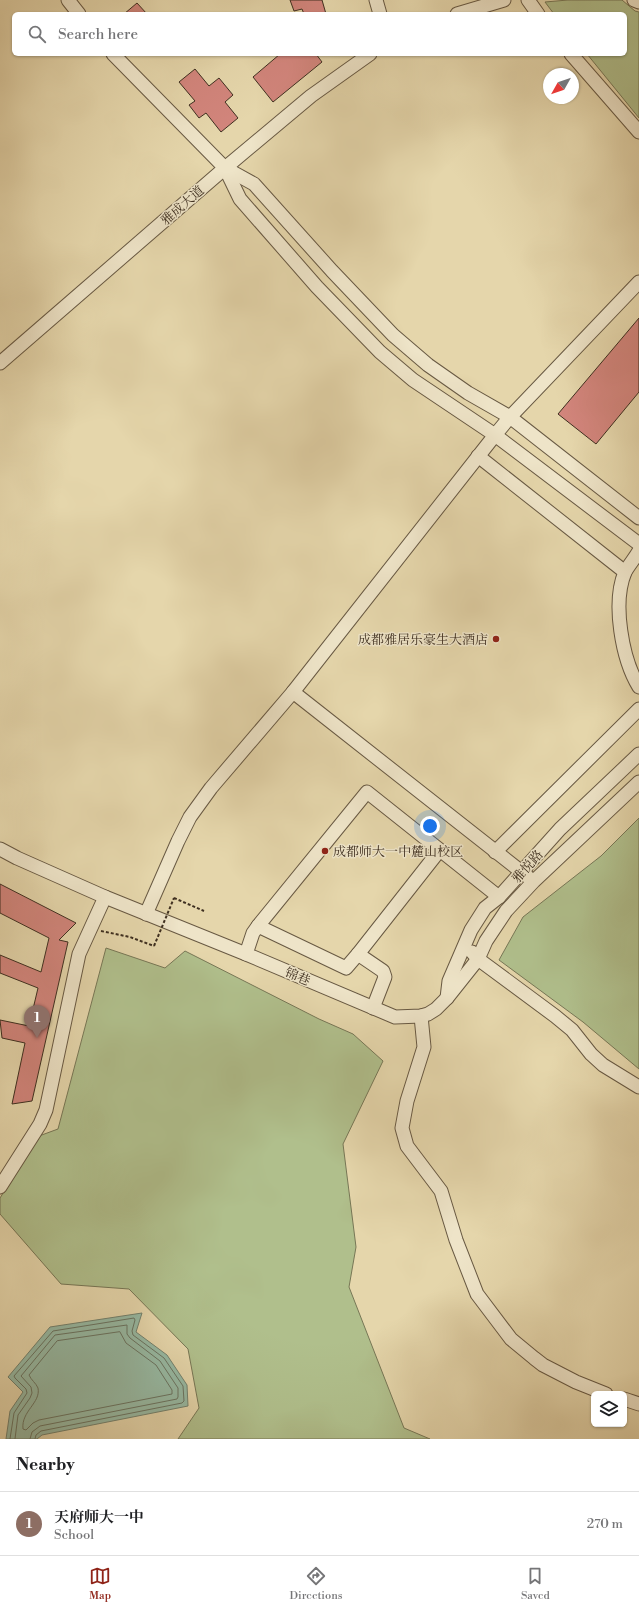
<!DOCTYPE html>
<meta charset="utf-8">
<style>
body{margin:0;font-family:"Libre Bodoni","Noto Serif SC",serif;background:#f2f2f2;color:#202124}
.controls{position:absolute;right:12px;bottom:12px;display:grid;overflow:hidden;border-radius:6px;box-shadow:0 1px 3px #0004}
.controls button{width:36px;height:36px;display:grid;place-items:center;padding:0;border:0;border-bottom:1px solid #e0e0e0;background:#fff;color:#202124;font:20px sans-serif}
.compass{position:absolute;left:543px;top:68px;width:36px;height:36px;border-radius:50%;background:#fff;box-shadow:0 1px 3px #0004;rotate:230deg}
.you{position:absolute;left:430px;top:826px;width:14px;height:14px;margin:-10px;border:3px solid #fff;border-radius:50%;background:#1a73e8;box-shadow:0 0 0 6px #1a73e833}
.badge{display:grid;place-items:center;width:26px;height:26px;border-radius:50%;background:#8f2418;color:#fff;font-size:13px;font-weight:700}
.pin{position:absolute;translate:-50% -33px;filter:drop-shadow(0 1px 2px #0008)}
.pin::after{content:'';position:absolute;top:21px;width:14px;height:12px;background:inherit;clip-path:polygon(0 0,100% 0,50% 100%)}
.list{margin:0;padding:0;list-style:none}
h2{display:flex;justify-content:space-between;align-items:center;height:52px;margin:0;padding:0 16px;font-size:17px}
h2 small{font-size:13px;font-weight:400;color:#757577}
.list li{display:grid;grid-template-columns:26px 1fr auto;gap:12px;align-items:center;box-sizing:border-box;height:64px;padding:0 16px;border-top:1px solid #e0e0e0}
.list b{display:block;font-size:15px;white-space:nowrap}
.list p{margin:0;font-size:13px;white-space:nowrap;color:#757577}
.list em{font-size:13px;font-style:normal;color:#757577}
.icon{flex:none;width:22px;height:22px;fill:none;stroke:currentColor;stroke-width:2;stroke-linecap:round;stroke-linejoin:round}
.map{position:relative;flex:none;width:639px;height:1439px;overflow:hidden}
.search{position:absolute;background:#fff;box-shadow:0 1px 3px #0004;left:12px;right:12px;top:12px;height:44px;display:flex;align-items:center;gap:10px;box-sizing:border-box;padding:0 14px;border-radius:6px;color:#757577;font-size:15px}
.sheet{height:116px;background:#fff}
nav{display:flex;justify-content:space-around;align-items:center;box-sizing:border-box;height:56px;border-top:1px solid #e0e0e0;background:#fff;font-size:11px;color:#757577}
nav a{display:grid;justify-items:center;gap:2px}
nav .on{color:#8f2418}
.map>svg:first-child{display:block}
.green{fill:#b0bf8c;stroke:#777756}
.water{fill:#97baa4;stroke:#73826f}
.lines{fill:none;stroke-linecap:round;stroke-linejoin:round}
.shore{stroke:#6a7462;stroke-width:1}
.building{fill:#d2857c;stroke:#3e2f20}
.minor-casing{stroke:#685943;stroke-width:15}
.path{stroke:#3e2f20;stroke-width:2;stroke-dasharray:3 2;stroke-linecap:butt}
.minor{stroke:#eee4c8;stroke-width:13}
.path-bridge{stroke:#3e2f20;stroke-width:2;stroke-dasharray:3 2;stroke-linecap:butt}
.poi-dot{fill:#8f2418;stroke:#eee4c8;stroke-width:1.5}
.labels{text-anchor:middle;stroke-width:3;stroke-linejoin:round;paint-order:stroke}
.street-label{font-size:13px;fill:#3e2f20;stroke:#eee4c8}
.poi-label{font-size:13px;fill:#3e2f20;stroke:#eee4c8;text-anchor:end}
</style>
<div class="map">
<svg width="639" height="1439" viewBox="0 0 639 1439">
<rect width="100%" height="100%" fill="#e5d6ab"/>
<filter id="stains"><feTurbulence type="fractalNoise" baseFrequency=".005" numOctaves="4"/><feColorMatrix values="0 0 0 0 .2 0 0 0 0 .09 0 0 0 0 .02 0 0 0 .5 -.17"/></filter>
<radialGradient id="worn" r=".72"><stop offset=".6" stop-color="#630" stop-opacity="0"/><stop offset="1" stop-color="#630" stop-opacity=".3"/></radialGradient>
<g class="green">
<path d="M568,0H622L635,11L639,12V118L587,54H625V14H554L545,2Z"/>
<path d="M639,818V1069L583,1022L499,960L523,917L601,856Z"/>
<path d="M106,948L165,968L185,951L319,1019L353,1034L383,1061L343,1144L356,1247L349,1287L404,1428L430,1439H178L199,1408L188,1349L129,1289L61,1284L0,1214V1198L39,1136L58,1129Z"/>
</g>
<path class="water" d="M142,1313L136,1332L167,1355L187,1385L188,1406L42,1435L37,1439H6L10,1411L23,1392L8,1377L50,1327Z"/>
<g class="lines">
<g class="shore">
<path d="M120,1332L126,1343L156,1365L172,1390V1394L39,1420L33,1423L26,1430L23,1429C21,1411 41,1403 38,1388C36,1383 31,1380 29,1375L57,1341Z"/>
<path d="M10,1439L14,1413L27,1393L26,1389L15,1378L14,1376L53,1331L134,1318L135,1320L132,1331L133,1335L164,1358L183,1386L184,1401L182,1403L41,1431L36,1435L35,1439"/>
<path d="M15,1439L18,1415L30,1398L32,1393L31,1387L21,1376L55,1335L127,1325V1334L130,1338L160,1361L178,1388V1397L177,1399L40,1426L32,1432L30,1439"/>
</g>
</g>
<g class="building">
<path d="M290,0H322L326,14H304L302,9L294,11Z"/>
<path d="M137,3L147,14H124Z"/>
<path d="M280,54H316L322,62L273,102L253,77Z"/>
<path d="M195,69L209,86L219,78L233,95L225,102L238,118L221,132L206,113L199,118L189,105L195,101L179,82Z"/>
<path d="M639,318V392L596,444L558,414Z"/>
<path d="M0,884L76,923L59,940L68,942L32,1101L12,1104L25,1043L2,1038L0,1020L29,1026L38,988L0,973V955L41,972L49,938L0,913Z"/>
</g>
<g class="lines">
<defs>
<g id="minor">
<path d="M68,0L79,14"/>
<path d="M376,0L380,14"/>
<path d="M528,0L538,14"/>
<path d="M634,0L639,2"/>
<path d="M457,14L504,0"/>
<path d="M113,54L225,168L254,184L332,271L393,335L428,365L468,393L510,417L639,518"/>
<path d="M571,54L639,132"/>
<path d="M225,168L240,199L317,287L380,352L413,380L495,435L639,544"/>
<path d="M0,363L225,168L311,96L370,54"/>
<path d="M478,456L625,572"/>
<path d="M639,551C635,558 629,565 625,572C612,603 622,659 639,687"/>
<path d="M293,692L528,877"/>
<path d="M0,849L17,858L105,897L246,954L395,1017L421,1016L428,1014L436,1009L447,998L478,959L486,941L506,911L534,881L639,782"/>
<path d="M495,852L639,709"/>
<path d="M146,914L178,841L190,817L211,788L293,692L495,435L510,417L639,282"/>
<path d="M258,926L346,968L358,954"/>
<path d="M472,952L478,959L555,1016L572,1030L591,1054L603,1065L639,1087"/>
<path d="M246,954L253,933L258,926L367,792L499,897"/>
<path d="M447,998L449,981L471,930L485,908L499,897L560,829L639,754"/>
<path d="M373,1008L385,977L383,971L358,954L439,851"/>
<path d="M421,1016L424,1047L407,1101L402,1128L407,1146L441,1191L456,1240L477,1294L511,1339L534,1358L543,1365L576,1382L606,1394"/>
<path d="M0,1187L40,1124L46,1110L79,954L105,897"/>
<path d="M624,1399L639,1404"/>
</g>
</defs>
<use href="#minor" class="minor-casing"/>
<g class="path">
<path d="M174,898L204,911"/>
<path d="M101,931L130,937L154,946"/>
</g>
<use href="#minor" class="minor"/>
<path class="path-bridge" d="M154,946L174,898"/>
</g>
<g class="poi-dot">
<circle cx="496" cy="639" r="4"/>
<circle cx="325" cy="851" r="4"/>
</g>
<g class="labels">
<g class="street-label">
<text transform="translate(182 205) rotate(-41)" y="5">雅成大道</text>
<text transform="translate(527 866) rotate(-48)" y="5">雅悦路</text>
<text transform="translate(298 976) rotate(23)" y="5">锦巷</text>
</g>
<g class="poi-label">
<text x="488" y="644">成都雅居乐豪生大酒店</text>
<text x="333" y="856" text-anchor="start">成都师大一中麓山校区</text>
</g>
</g>
<rect width="100%" height="100%" filter="url(#stains)"/>
<rect width="100%" height="100%" fill="url(#worn)"/>
</svg>
<div class="controls">
<button><svg class="icon" aria-label="layers" viewBox="0 0 24 24"><path d="M12 4l9 5-9 5-9-5zM3 14l9 5 9-5"/></svg></button>
</div>
<svg class="compass" viewBox="-18 -18 36 36"><path d="M0-13l5 13h-10z" fill="#e53935"/><path d="M0 13l5-13h-10z" fill="#757577"/></svg>
<div class="you"></div>
<div class="pin badge" style="left:37px;top:1038px;background:#8d6e63">1</div>
<div class="search"><svg class="icon" aria-label="search" viewBox="0 0 24 24"><circle cx="10" cy="10" r="6"/><path d="M15 15l6 6"/></svg>Search here</div>
</div>
<section class="sheet">
<h2>Nearby<small></small></h2>
<ul class="list">
<li><span class="badge" style="background:#8d6e63">1</span><div><b>天府师大一中</b><p>School</p></div><em>270 m</em></li>
</ul>
</section>
<nav>
<a class="on"><svg class="icon" aria-label="map" viewBox="0 0 24 24"><path d="M3 6l6-2 6 2 6-2v14l-6 2-6-2-6 2zM9 4v14M15 6v14"/></svg>Map</a>
<a><svg class="icon" aria-label="directions" viewBox="0 0 24 24"><path d="M12 3l9 9-9 9-9-9zM9 14v-3h6M13 9l2 2-2 2"/></svg>Directions</a>
<a><svg class="icon" aria-label="saved" viewBox="0 0 24 24"><path d="M7 4h10v16l-5-4-5 4z"/></svg>Saved</a>
</nav>
